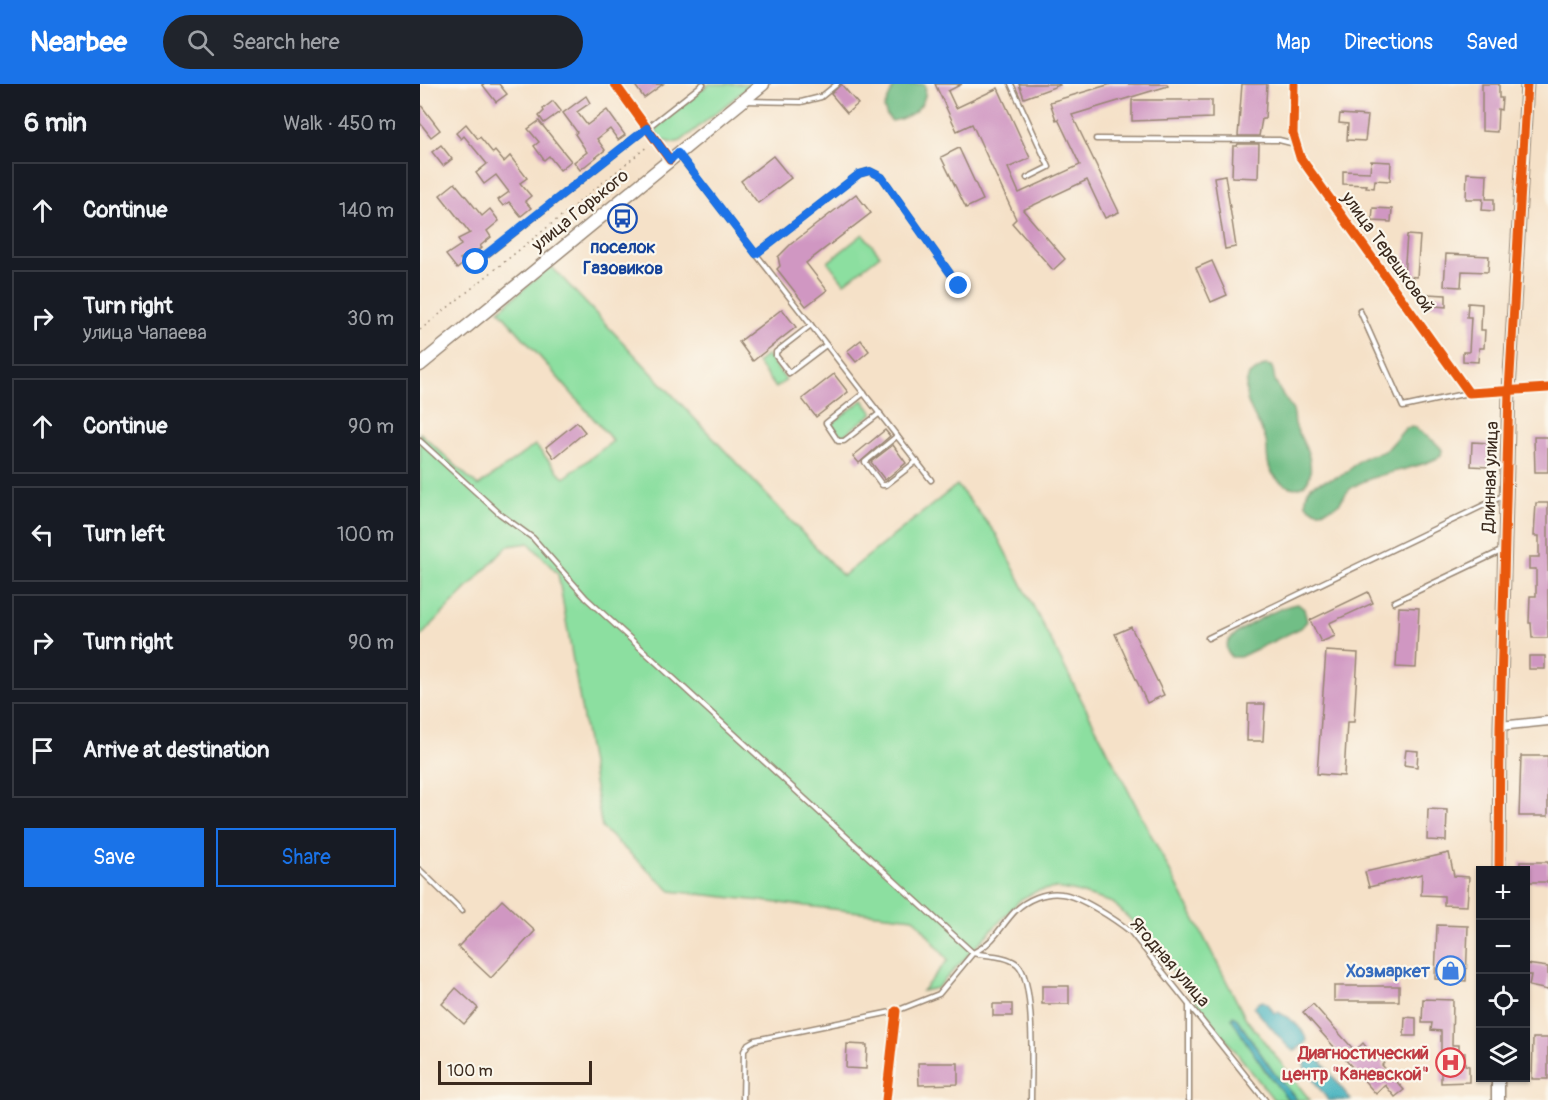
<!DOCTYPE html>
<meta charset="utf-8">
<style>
body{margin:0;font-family:Pangolin,sans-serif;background:#20242c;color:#f1f3f6}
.controls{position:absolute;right:18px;bottom:18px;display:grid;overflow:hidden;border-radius:0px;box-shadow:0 2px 4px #0004}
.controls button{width:54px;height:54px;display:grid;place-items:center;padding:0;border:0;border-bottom:2px solid #363941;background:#171b24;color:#f1f3f6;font:30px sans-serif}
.scale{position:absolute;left:18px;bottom:15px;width:154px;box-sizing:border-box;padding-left:6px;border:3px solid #3b2a1e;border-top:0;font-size:16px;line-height:21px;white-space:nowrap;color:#3b2a1e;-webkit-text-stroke:4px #fbf7ec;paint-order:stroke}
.stop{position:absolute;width:18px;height:18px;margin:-14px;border:4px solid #1a73e8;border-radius:50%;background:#fff}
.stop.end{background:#1a73e8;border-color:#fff;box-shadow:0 2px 6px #0008}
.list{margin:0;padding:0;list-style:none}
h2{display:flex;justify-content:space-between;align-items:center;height:78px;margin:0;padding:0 24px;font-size:26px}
h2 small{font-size:20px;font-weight:400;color:#9ea1a6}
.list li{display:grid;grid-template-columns:39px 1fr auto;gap:18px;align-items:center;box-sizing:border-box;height:96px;margin:0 12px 12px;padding:0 12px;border:2px solid #363941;border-radius:0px}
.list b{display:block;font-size:22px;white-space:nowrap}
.list p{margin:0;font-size:20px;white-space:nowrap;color:#9ea1a6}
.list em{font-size:20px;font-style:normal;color:#9ea1a6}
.actions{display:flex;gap:12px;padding:18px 24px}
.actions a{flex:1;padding:14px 0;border:2px solid #1a73e8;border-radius:0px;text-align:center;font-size:21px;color:#1a73e8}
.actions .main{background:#1a73e8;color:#fff}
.icon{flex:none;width:33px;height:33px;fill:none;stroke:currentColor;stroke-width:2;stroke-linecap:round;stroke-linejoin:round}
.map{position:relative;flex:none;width:1128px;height:1016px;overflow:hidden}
header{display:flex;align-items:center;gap:36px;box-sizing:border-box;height:84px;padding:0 30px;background:#1a73e8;color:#fff}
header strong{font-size:28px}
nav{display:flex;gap:33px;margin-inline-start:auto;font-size:21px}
.search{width:420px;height:54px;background:#20242c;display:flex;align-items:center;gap:15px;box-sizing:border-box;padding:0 21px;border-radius:33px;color:#9ea1a6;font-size:22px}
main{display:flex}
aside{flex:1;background:#171b24}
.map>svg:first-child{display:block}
.green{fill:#8cdfa0;stroke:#64845f;stroke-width:1.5}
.forest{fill:#71be86;stroke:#567452;stroke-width:1.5}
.water{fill:#41b0bd;stroke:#3e6d6e;stroke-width:1.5}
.building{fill:#d097c2}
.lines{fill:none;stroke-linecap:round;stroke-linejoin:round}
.lane-casing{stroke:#988673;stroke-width:7}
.street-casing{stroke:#988673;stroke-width:11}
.secondary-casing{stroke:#988673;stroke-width:15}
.path{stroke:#988673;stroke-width:1.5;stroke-dasharray:1.5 4.5;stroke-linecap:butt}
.lane{stroke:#fff;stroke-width:4}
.street{stroke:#fff;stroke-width:8}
.secondary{stroke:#fff;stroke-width:12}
.cycleway-casing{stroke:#fbf7ec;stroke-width:13}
.cycleway{stroke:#e8590c;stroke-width:9}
.route{stroke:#1a73e8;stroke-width:8}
.labels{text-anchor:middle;stroke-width:4.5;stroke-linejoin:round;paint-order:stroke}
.street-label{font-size:18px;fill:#3b2a1e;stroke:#fbf7ec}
.transit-label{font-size:18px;font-weight:bold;fill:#164399;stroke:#fbf7ec}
.shop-label{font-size:18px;font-weight:bold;fill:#366cbe;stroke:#fbf7ec;text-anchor:end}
.health-label{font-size:18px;font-weight:bold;fill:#be3a42;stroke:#fbf7ec;text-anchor:end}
</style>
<header>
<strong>Nearbee</strong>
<div class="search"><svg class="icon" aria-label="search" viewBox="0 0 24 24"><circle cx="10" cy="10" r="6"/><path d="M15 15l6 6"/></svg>Search here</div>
<nav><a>Map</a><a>Directions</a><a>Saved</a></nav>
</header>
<main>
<aside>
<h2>6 min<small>Walk · 450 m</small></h2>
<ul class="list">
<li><svg class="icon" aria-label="ahead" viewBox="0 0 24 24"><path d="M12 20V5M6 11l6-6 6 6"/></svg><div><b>Continue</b></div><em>140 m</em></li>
<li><svg class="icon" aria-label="right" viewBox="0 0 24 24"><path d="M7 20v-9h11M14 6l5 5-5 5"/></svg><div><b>Turn right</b><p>улица Чапаева</p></div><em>30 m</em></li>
<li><svg class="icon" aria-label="ahead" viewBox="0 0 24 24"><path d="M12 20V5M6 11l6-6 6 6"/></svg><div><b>Continue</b></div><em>90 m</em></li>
<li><svg class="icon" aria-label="left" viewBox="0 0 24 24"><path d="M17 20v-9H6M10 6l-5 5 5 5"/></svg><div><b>Turn left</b></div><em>100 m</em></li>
<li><svg class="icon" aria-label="right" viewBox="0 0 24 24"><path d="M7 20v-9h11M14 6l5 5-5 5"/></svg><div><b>Turn right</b></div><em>90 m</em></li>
<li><svg class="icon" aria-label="arrive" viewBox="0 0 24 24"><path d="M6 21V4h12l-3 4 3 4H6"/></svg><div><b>Arrive at destination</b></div></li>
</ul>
<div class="actions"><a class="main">Save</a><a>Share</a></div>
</aside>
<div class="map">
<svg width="1128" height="1016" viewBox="0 0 1128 1016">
<rect width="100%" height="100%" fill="#fbf7ec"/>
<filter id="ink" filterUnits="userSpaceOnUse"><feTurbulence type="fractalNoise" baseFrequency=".0167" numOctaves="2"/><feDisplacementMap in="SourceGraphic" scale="12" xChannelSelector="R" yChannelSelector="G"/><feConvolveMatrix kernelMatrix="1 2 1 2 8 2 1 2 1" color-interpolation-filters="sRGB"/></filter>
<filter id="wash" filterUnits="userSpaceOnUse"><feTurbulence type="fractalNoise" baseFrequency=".008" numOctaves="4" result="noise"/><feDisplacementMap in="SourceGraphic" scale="24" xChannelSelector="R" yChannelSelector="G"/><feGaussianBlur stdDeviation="1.35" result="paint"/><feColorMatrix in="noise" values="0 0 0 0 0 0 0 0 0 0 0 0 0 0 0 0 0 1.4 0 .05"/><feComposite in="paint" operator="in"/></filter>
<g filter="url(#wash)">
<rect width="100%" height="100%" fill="#f5e1c8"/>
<g class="green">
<path d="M289,0H332L261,57L253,59L241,56L236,49L238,41Z"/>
<path d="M443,150L460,171L424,199L408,178Z"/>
<path d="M131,182L423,492L537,401L576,450L825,933L890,1016H877L854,989L817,935H812L846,988L869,1016H854L716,841L693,819L653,807L636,804L617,807L601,815L517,904L502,907L528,876L494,834L251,807L182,744L138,490L109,459L88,462L0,553V349L58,402L115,361L144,394L193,357L79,226Z"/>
<path d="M347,271L366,296L356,304L337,279Z"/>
<path d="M443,316L453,329L421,353L411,340Z"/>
</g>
<g class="forest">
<path d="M475,0H505C509,21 491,34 472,37L467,32L464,24Z"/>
<path d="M845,281L851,282C855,287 853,293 856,299C860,309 868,317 873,327C875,331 874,336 875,340C879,354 889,364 890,379C894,411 865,410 851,387C844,374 850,363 844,351C835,332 819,313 829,291Z"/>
<path d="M995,343C1004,352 1016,356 1022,366L1021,372C996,387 952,388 930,405C922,412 922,421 911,424C901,428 894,429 886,420C884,394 905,400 922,391C929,387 934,380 940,376C948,370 960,371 967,365C974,360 979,350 986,344Z"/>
<path d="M878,520L884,525L887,537L881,544L820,573H811C808,569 805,566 807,560C812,547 863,521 878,520Z"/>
</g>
<g class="water">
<path d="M843,917L849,921L854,929L858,928C870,934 882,943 887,956L885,960L874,967L868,963L834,924L837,919Z"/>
<path d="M813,932L817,935L854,989L877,1016H869L866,1013C846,988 828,963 812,935Z"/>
<path d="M894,972L898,973L931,1016H908L885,985L884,980Z"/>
</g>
<g id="blocks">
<g class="building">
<path d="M62,0H79L87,10L76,18Z"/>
<path d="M214,0H243L224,14Z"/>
<path d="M421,0L438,20L427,29L411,10Z"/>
<path d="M515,0H542L528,7L536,24L578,4L610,74L588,84L599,109L660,81L638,35L636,36L630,18L691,0H747L748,2L652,31L699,128L685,134L667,96L603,126L645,175L633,186L592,139L596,135L552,40L537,47Z"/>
<path d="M599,0H639L640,1L604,14Z"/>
<path d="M822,0H847L845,35H842L839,52H818Z"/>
<path d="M1062,0H1079V14H1082L1081,26L1078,25L1077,48L1062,47Z"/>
<path d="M166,12L170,19L157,28L167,41L187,26L205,51L198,56L190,45L177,55L185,66L160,86L154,78L167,68L155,50L157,48L143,29Z"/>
<path d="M712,16H792V34L712,37Z"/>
<path d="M133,17L141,27L124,39L119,32L124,27L123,25Z"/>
<path d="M0,20L20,46L11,53L0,39Z"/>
<path d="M920,30L948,32L945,57L927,56L928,40L919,39Z"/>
<path d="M119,37L151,77L140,86L129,72L124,76L114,62L119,58L108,45Z"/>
<path d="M46,40L58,55L60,53L73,69L75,67L84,78L90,72L107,94L100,99L111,112L105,117L111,124L101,132L89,118L83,122L78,116L89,108L76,91L64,100L56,89L67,80L44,52L41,55L36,49Z"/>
<path d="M818,60H839L838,94L812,93L813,62H817Z"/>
<path d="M21,61L32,75L23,82L12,68Z"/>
<path d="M539,64L563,116L546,124L521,73Z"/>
<path d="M353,72L371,94L338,119L321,97Z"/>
<path d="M951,77L971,78L970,97L955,96L954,104L946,103L947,101L923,100V87L950,88Z"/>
<path d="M1047,89L1067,90L1066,115H1074V127L1062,126L1063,115H1046Z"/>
<path d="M805,91L816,163L805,165L794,93Z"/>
<path d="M35,99L62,132L70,125L79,137L67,147L71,153L60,162L62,164L40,175L44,179L37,185L26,171L41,161L38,155L50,149L20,111Z"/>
<path d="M436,110L451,129L386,179L407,206L386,222L357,185L360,182L358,173L371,160Z"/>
<path d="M953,124L972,125L971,138L952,137Z"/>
<path d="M987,151L1000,152L997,193L984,192Z"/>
<path d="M1026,170L1069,172L1068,188L1042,187L1041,203L1024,202Z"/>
<path d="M792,177L807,211L791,218L776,184Z"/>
<path d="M1006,210L1026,211V223L1005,221Z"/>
<path d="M1048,219L1062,220L1061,246H1065L1064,264H1059L1058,278L1043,277V268H1049L1051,233H1047Z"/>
<path d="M362,225L376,243L333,277L319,258Z"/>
<path d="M441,256L449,267L436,278L427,267Z"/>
<path d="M414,290L428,308L396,333L382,315Z"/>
<path d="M157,338L165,348L134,374L126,363Z"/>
<path d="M465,346L470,352L439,379L433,372Z"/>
<path d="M1114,353H1128V388H1115Z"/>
<path d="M1052,358L1070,359L1069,383L1051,382Z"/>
<path d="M473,361L486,379L465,396L451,378Z"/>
<path d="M1116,419H1128V554H1112L1111,539H1109L1110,512H1116V485H1109V473H1119V452H1114Z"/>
<path d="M948,508L953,519L909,539L915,552L901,558L890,536Z"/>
<path d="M979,523L999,524L996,584L976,583Z"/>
<path d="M711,543L744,611L727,619L695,550Z"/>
<path d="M906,567L938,569L934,638H927L924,692L897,690Z"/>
<rect x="1109" y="572" width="16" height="13"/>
<path d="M828,620H845L843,657H827Z"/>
<path d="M986,666L998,667L997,683L984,681Z"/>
<path d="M1101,672H1128V732H1099Z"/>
<path d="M1008,725L1027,726L1026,757L1007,756Z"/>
<path d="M1029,769L1034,792L1049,793L1047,822L1024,821V812L1001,811L1002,790L949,803L945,788Z"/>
<path d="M1100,778H1128V798H1106V786H1100Z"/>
<path d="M82,816L115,847L71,894L38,863Z"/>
<path d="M1017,841L1048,842L1046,897L1015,895Z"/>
<path d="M1106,880L1128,883V906L1109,902L1111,891H1106Z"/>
<rect x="622" y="902" width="27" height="18"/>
<rect x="914" y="902" width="65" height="15"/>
<path d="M36,904L58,924L44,940L22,920Z"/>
<path d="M1003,915L1033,916L1032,961H1039V969H1045V981L1049,982V998L1021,999V947L1011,946L1012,939H1002Z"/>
<rect x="573" y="920" width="19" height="12"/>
<path d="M893,920L935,967L943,959L956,975L959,973L964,979L962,981L984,1006L975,1013L965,1001L956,1010L883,928Z"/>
<path d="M985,933L996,934V952H984Z"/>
<path d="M1113,954H1128V995H1112Z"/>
<path d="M427,960L447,961L446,985L426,984Z"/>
<path d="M498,979H538V1000L499,1001Z"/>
</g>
</g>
</g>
<g filter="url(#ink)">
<use href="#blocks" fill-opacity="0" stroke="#988673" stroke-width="1.5"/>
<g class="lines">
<defs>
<g id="lane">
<path d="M591,0L629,83L607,94"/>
<path d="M326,17L381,18L401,13L417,0"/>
<path d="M676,55L859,56L875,60"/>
<path d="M260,72L511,396"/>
<path d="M336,170L439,90L450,87L462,93L539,202"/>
<path d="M56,179L283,0"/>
<path d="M940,227L983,323L1048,309"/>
<path d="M391,241L356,268V272L369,289L406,261"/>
<path d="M444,309L406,339L418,357H424L460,329"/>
<path d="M477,352L445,378L462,401H466L497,377"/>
<path d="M0,357L80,430L113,454L166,514L553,869C575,858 579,844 595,827C606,816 626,807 642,810C660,812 696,836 711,848L845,1016"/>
<path d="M974,518L1081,467"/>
<path d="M788,554L1083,412"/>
<path d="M0,786L42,827"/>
<path d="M769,921V1016"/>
<path d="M323,1016L324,967L328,960L335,956L476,927L519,910L553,869C566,872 586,871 597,880C616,896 611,989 611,1016"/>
</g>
<g id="street">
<path d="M195,0L250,76"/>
<path d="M874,0L873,50L880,73L1049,309L1128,304"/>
<path d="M1080,642L1128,637"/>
<path d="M466,1016L476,927"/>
</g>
<g id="secondary">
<path d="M0,281L343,0"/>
<path d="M1079,786L1080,642L1089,307L1107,0"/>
<path d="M1078,1016V994"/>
</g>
</defs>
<use href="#lane" class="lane-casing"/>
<use href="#street" class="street-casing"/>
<use href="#secondary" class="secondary-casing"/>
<path class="path" d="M0,246L228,62"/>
<use href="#lane" class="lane"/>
<use href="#street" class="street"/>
<use href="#secondary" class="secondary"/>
<defs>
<g id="cycleway">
<path d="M195,0L250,76"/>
<path d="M874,0L873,50L880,73L1049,309L1128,304"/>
<path d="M1079,786L1080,642L1089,307L1107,0"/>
<path d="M466,1016L476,927"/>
</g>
</defs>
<use href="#cycleway" class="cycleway-casing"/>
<use href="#cycleway" class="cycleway"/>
</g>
</g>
<g class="lines" filter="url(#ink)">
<path class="route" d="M56,178L227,44L250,76L258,69L336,170L439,90L450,87L462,93L539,202"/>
</g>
<defs>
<symbol id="bus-ring" viewBox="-11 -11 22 22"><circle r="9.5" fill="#fbf7ec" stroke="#1a4fb4" stroke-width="1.5"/><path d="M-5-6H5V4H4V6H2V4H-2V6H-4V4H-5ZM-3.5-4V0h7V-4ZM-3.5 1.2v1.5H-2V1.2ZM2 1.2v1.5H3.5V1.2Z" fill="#1a4fb4"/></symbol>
<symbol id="shop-ring" viewBox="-11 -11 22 22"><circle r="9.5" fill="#fbf7ec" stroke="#3f7fe0" stroke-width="1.5"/><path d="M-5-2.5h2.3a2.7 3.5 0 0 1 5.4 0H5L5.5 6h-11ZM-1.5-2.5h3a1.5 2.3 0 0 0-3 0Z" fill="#3f7fe0"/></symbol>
<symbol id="hospital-ring" viewBox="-11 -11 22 22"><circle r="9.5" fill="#fbf7ec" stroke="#e0444e" stroke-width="1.5"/><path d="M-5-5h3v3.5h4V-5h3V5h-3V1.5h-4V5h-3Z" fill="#e0444e"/></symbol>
</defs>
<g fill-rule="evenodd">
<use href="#bus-ring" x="186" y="118" width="33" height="33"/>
<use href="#shop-ring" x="1014" y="870" width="33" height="33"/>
<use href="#hospital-ring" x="1014" y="962" width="33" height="33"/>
</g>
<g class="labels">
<g class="street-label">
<text transform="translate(160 126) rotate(-39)" y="6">улица Горького</text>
<text transform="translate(968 168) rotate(54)" y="6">улица Терешковой</text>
<text transform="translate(1070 393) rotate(-88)" y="6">Длинная улица</text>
<text transform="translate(750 878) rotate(49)" y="6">Ягодная улица</text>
</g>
<g class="transit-label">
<text x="203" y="169">поселок<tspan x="203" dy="21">Газовиков</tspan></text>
</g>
<g class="shop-label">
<text x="1010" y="893">Хозмаркет</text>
</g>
<g class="health-label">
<text x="1009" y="975">Диагностический<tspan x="1009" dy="21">центр "Каневской"</tspan></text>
</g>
</g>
</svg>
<div class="controls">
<button>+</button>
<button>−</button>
<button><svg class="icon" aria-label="locate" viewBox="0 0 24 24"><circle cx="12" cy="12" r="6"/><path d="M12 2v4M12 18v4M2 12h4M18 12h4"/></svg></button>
<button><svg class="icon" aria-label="layers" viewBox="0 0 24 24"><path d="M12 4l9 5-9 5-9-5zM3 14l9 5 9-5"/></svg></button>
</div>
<div class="scale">100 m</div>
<div class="stop" style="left:56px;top:178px"></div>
<div class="stop end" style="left:539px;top:202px"></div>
</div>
</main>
